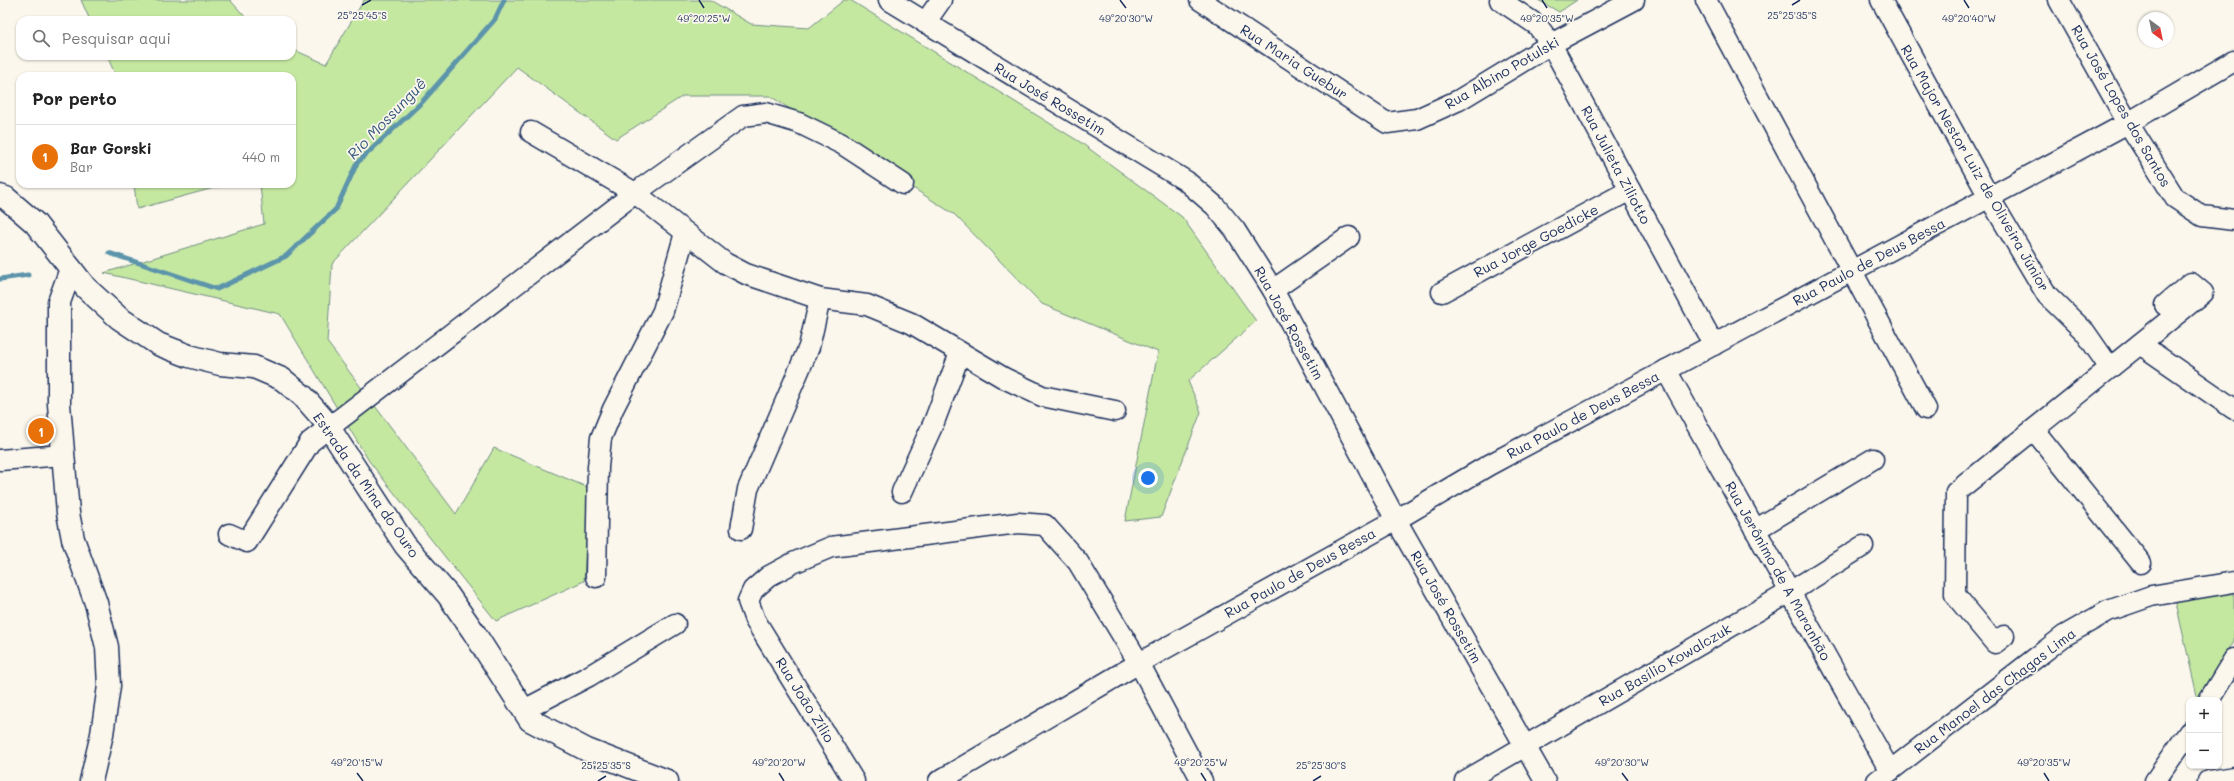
<!DOCTYPE html>
<html lang="pt">
<meta charset="utf-8">
<style>
body{margin:0;font-family:Mali,sans-serif;background:#f2f2f2;color:#222}
.controls{position:absolute;right:12px;bottom:12px;display:grid;overflow:hidden;border-radius:8px;box-shadow:0 1px 3px #0004}
.controls button{width:36px;height:36px;display:grid;place-items:center;padding:0;border:0;border-bottom:1px solid #e0e0e0;background:#fff;color:#222;font:20px sans-serif}
.compass{position:absolute;left:2138px;top:12px;width:36px;height:36px;border-radius:50%;background:#fff;box-shadow:0 1px 3px #0004;rotate:147deg}
.you{position:absolute;left:1148px;top:478px;width:14px;height:14px;margin:-10px;border:3px solid #fff;border-radius:50%;background:#1a73e8;box-shadow:0 0 0 6px #1a73e833}
.badge{display:grid;place-items:center;width:26px;height:26px;border-radius:50%;background:#0b8043;color:#fff;font-size:13px;font-weight:700}
.pin{position:absolute;translate:-50% -50%;border:2px solid #fff;box-shadow:0 1px 4px #0006}
.list{margin:0;padding:0;list-style:none}
h2{display:flex;justify-content:space-between;align-items:center;height:52px;margin:0;padding:0 16px;font-size:17px}
h2 small{font-size:13px;font-weight:400;color:#767676}
.list li{display:grid;grid-template-columns:26px 1fr auto;gap:12px;align-items:center;box-sizing:border-box;height:64px;padding:0 16px;border-top:1px solid #e0e0e0}
.list b{display:block;font-size:15px;white-space:nowrap}
.list p{margin:0;font-size:13px;white-space:nowrap;color:#767676}
.list em{font-size:13px;font-style:normal;color:#767676}
.icon{flex:none;width:22px;height:22px;fill:none;stroke:currentColor;stroke-width:2;stroke-linecap:round;stroke-linejoin:round}
.map{position:relative;flex:none;width:2234px;height:781px;overflow:hidden}
.search{position:absolute;background:#fff;box-shadow:0 1px 3px #0004;left:16px;top:16px;width:280px;height:44px;display:flex;align-items:center;gap:10px;box-sizing:border-box;padding:0 14px;border-radius:12px;color:#767676;font-size:15px}
.panel{position:absolute;background:#fff;box-shadow:0 1px 3px #0004;left:16px;top:72px;width:280px;height:116px;border-radius:12px}
.map>svg:first-child{display:block}
.green{fill:#c5e8a1;stroke:#708c80}
.lines{fill:none;stroke-linecap:round;stroke-linejoin:round}
.stream{stroke:#5b94ab;stroke-width:5}
.minor-casing{stroke:#1b2f5e;stroke-width:23}
.tertiary-casing{stroke:#1b2f5e;stroke-width:25}
.minor{stroke:#fbf7ec;stroke-width:20}
.tertiary{stroke:#fbf7ec;stroke-width:22}
.ticks{fill:none;stroke:#1b2f5e;stroke-width:1.5}
.labels{text-anchor:middle;stroke-width:3.5;stroke-linejoin:round;paint-order:stroke}
.street-label{font-size:14px;fill:#1b2f5e;stroke:#fbf7ec}
.water-label{font-size:15px;font-style:italic;fill:#36597e;stroke:#fbf7ec}
.ticks-label{font-size:10px;text-anchor:middle;fill:#1b2f5e;stroke:#fbf7ec;stroke-width:3.5;stroke-linejoin:round;paint-order:stroke}
</style>
<div class="map">
<svg width="2234" height="781" viewBox="0 0 2234 781">
<rect width="100%" height="100%" fill="#fbf7ec"/>
<filter id="ink" filterUnits="userSpaceOnUse"><feTurbulence type="fractalNoise" baseFrequency=".025" numOctaves="2"/><feDisplacementMap in="SourceGraphic" scale="8" xChannelSelector="R" yChannelSelector="G"/><feConvolveMatrix kernelMatrix="1 2 1 2 8 2 1 2 1" color-interpolation-filters="sRGB"/></filter>
<g filter="url(#ink)">
<g class="green">
<path d="M81,0H230L248,20H90Z"/>
<path d="M364,0H710L751,24L809,28L844,0H850L1080,142L1182,217L1256,321L1188,381L1201,412L1161,517L1125,521L1158,352L1042,304L955,215L770,96H683L616,139L517,67L332,264L327,342L456,514L494,448L589,488L584,581L496,621L369,461L280,314L104,273L264,224L260,184H292V76H116L107,56H292V49L326,64Z"/>
<path d="M1538,0H1577L1559,12Z"/>
<path d="M134,184H228L137,209Z"/>
<path d="M2234,590V641L2198,700L2175,599Z"/>
</g>
<g class="lines">
<g class="stream">
<path d="M109,253L217,289L286,256L336,209L357,163L422,102L495,19L504,0"/>
<path d="M0,279L28,275"/>
</g>
<defs>
<g id="minor">
<path d="M889,0L1186,181L1215,206L1235,230L1273,290L1396,520L1545,781"/>
<path d="M1200,0L1387,123L1417,119L1459,100L1551,44L1634,0"/>
<path d="M1500,0L1537,25L1551,44L1714,345"/>
<path d="M1706,0L1926,409"/>
<path d="M1881,0L1989,197L2047,295L2085,332L2110,368"/>
<path d="M2059,0L2128,123L2175,198L2202,216L2234,220"/>
<path d="M925,23L941,0"/>
<path d="M531,132L635,193L725,263L746,274L820,299L867,305L911,323L1004,378L1042,396L1115,411"/>
<path d="M1273,290L1349,237"/>
<path d="M1442,292L1630,190"/>
<path d="M2140,344L2234,409"/>
<path d="M1666,370L1890,771"/>
<path d="M2034,430L2141,563"/>
<path d="M0,460L63,455"/>
<path d="M902,492L934,422L960,353"/>
<path d="M741,529L748,489L809,347L820,299"/>
<path d="M1755,530L1873,459"/>
<path d="M229,534L247,542L310,442L635,193L743,116L766,113L799,123L842,144L903,184"/>
<path d="M596,577L598,467L601,438L613,409L663,311L685,233"/>
<path d="M2004,636L1995,643L1955,595L1956,492L2203,293L2191,283L2165,305"/>
<path d="M2209,700L2234,659"/>
<path d="M524,710L589,676L675,624"/>
<path d="M854,781L755,620L748,601L753,590L769,576L793,563L831,547L1018,523L1045,525L1078,562L1139,663L1202,781"/>
<path d="M939,781L1139,663L1396,520L1489,465L2128,123L2234,61"/>
<path d="M1465,781L1790,592L1863,546"/>
<path d="M1877,781L2064,636L2108,611L2151,596L2234,582"/>
<path d="M2155,781L2189,732"/>
<path d="M2208,781L2234,777"/>
</g>
<g id="tertiary">
<path d="M0,196L6,198L35,223L86,288L119,318L158,344L189,356L220,364L254,367L282,379L303,396L324,420L405,545L448,595L473,631L530,720L587,750L667,781"/>
<path d="M71,269L59,302V404L68,513L73,539L96,603L107,647L109,686L102,734L91,781"/>
</g>
</defs>
<use href="#minor" class="minor-casing"/>
<use href="#tertiary" class="tertiary-casing"/>
<use href="#minor" class="minor"/>
<use href="#tertiary" class="tertiary"/>
</g>
</g>
<path class="ticks" d="M699,0L704,8M1120,0L1126,8M1542,0L1547,8M1964,0L1969,8M362,5L371,0M1792,5L1800,0M357,773L363,781M779,773L784,781M1201,773L1206,781M1622,773L1628,781M2044,773L2049,781M598,781L606,776M1313,781L1321,776"/>
<g class="labels">
<g class="street-label">
<text transform="translate(1294 62) rotate(33)" y="5">Rua Maria Guebur</text>
<text transform="translate(1502 73) rotate(-30)" y="5">Rua Albino Potulski</text>
<text transform="translate(1050 99) rotate(31)" y="5">Rua José Rossetim</text>
<text transform="translate(2121 106) rotate(60)" y="5">Rua José Lopes dos Santos</text>
<text transform="translate(1616 165) rotate(62)" y="5">Rua Julieta Ziliotto</text>
<text transform="translate(1975 168) rotate(60)" y="5">Rua Major Nestor Luiz de Oliveira Júnior</text>
<text transform="translate(1536 241) rotate(-28)" y="5">Rua Jorge Goedicke</text>
<text transform="translate(1869 262) rotate(-28)" y="5">Rua Paulo de Deus Bessa</text>
<text transform="translate(1289 323) rotate(61)" y="5">Rua José Rossetim</text>
<text transform="translate(1583 415) rotate(-28)" y="5">Rua Paulo de Deus Bessa</text>
<text transform="translate(366 485) rotate(55)" y="5">Estrada da Mina do Ouro</text>
<text transform="translate(1778 571) rotate(61)" y="5">Rua Jerônimo de A Maranhão</text>
<text transform="translate(1300 573) rotate(-29)" y="5">Rua Paulo de Deus Bessa</text>
<text transform="translate(1446 607) rotate(60)" y="5">Rua José Rossetim</text>
<text transform="translate(1665 665) rotate(-30)" y="5">Rua Basílio Kowalczuk</text>
<text transform="translate(1995 691) rotate(-37)" y="5">Rua Manoel das Chagas Lima</text>
<text transform="translate(805 700) rotate(58)" y="5">Rua João Zílio</text>
</g>
<g class="water-label">
<text transform="translate(387 119) rotate(-46)" y="5">Rio Mossunguê</text>
</g>
</g>
<g class="ticks-label">
<text x="362" y="19">25°25'45"S</text>
<text x="1792" y="19">25°25'35"S</text>
<text x="704" y="22">49°20'25"W</text>
<text x="1126" y="22">49°20'30"W</text>
<text x="1547" y="22">49°20'35"W</text>
<text x="1969" y="22">49°20'40"W</text>
<text x="357" y="766">49°20'15"W</text>
<text x="779" y="766">49°20'20"W</text>
<text x="1201" y="766">49°20'25"W</text>
<text x="1622" y="766">49°20'30"W</text>
<text x="2044" y="766">49°20'35"W</text>
<text x="606" y="769">25°25'35"S</text>
<text x="1321" y="769">25°25'30"S</text>
</g>
</svg>
<div class="controls">
<button>+</button>
<button>−</button>
</div>
<svg class="compass" viewBox="-18 -18 36 36"><path d="M0-13l5 13h-10z" fill="#e53935"/><path d="M0 13l5-13h-10z" fill="#767676"/></svg>
<div class="you"></div>
<div class="pin badge" style="left:41px;top:431px;background:#e8710a">1</div>
<div class="search"><svg class="icon" aria-label="search" viewBox="0 0 24 24"><circle cx="10" cy="10" r="6"/><path d="M15 15l6 6"/></svg>Pesquisar aqui</div>
<section class="panel">
<h2>Por perto<small></small></h2>
<ul class="list">
<li><span class="badge" style="background:#e8710a">1</span><div><b>Bar Gorski</b><p>Bar</p></div><em>440 m</em></li>
</ul>
</section>
</div>
